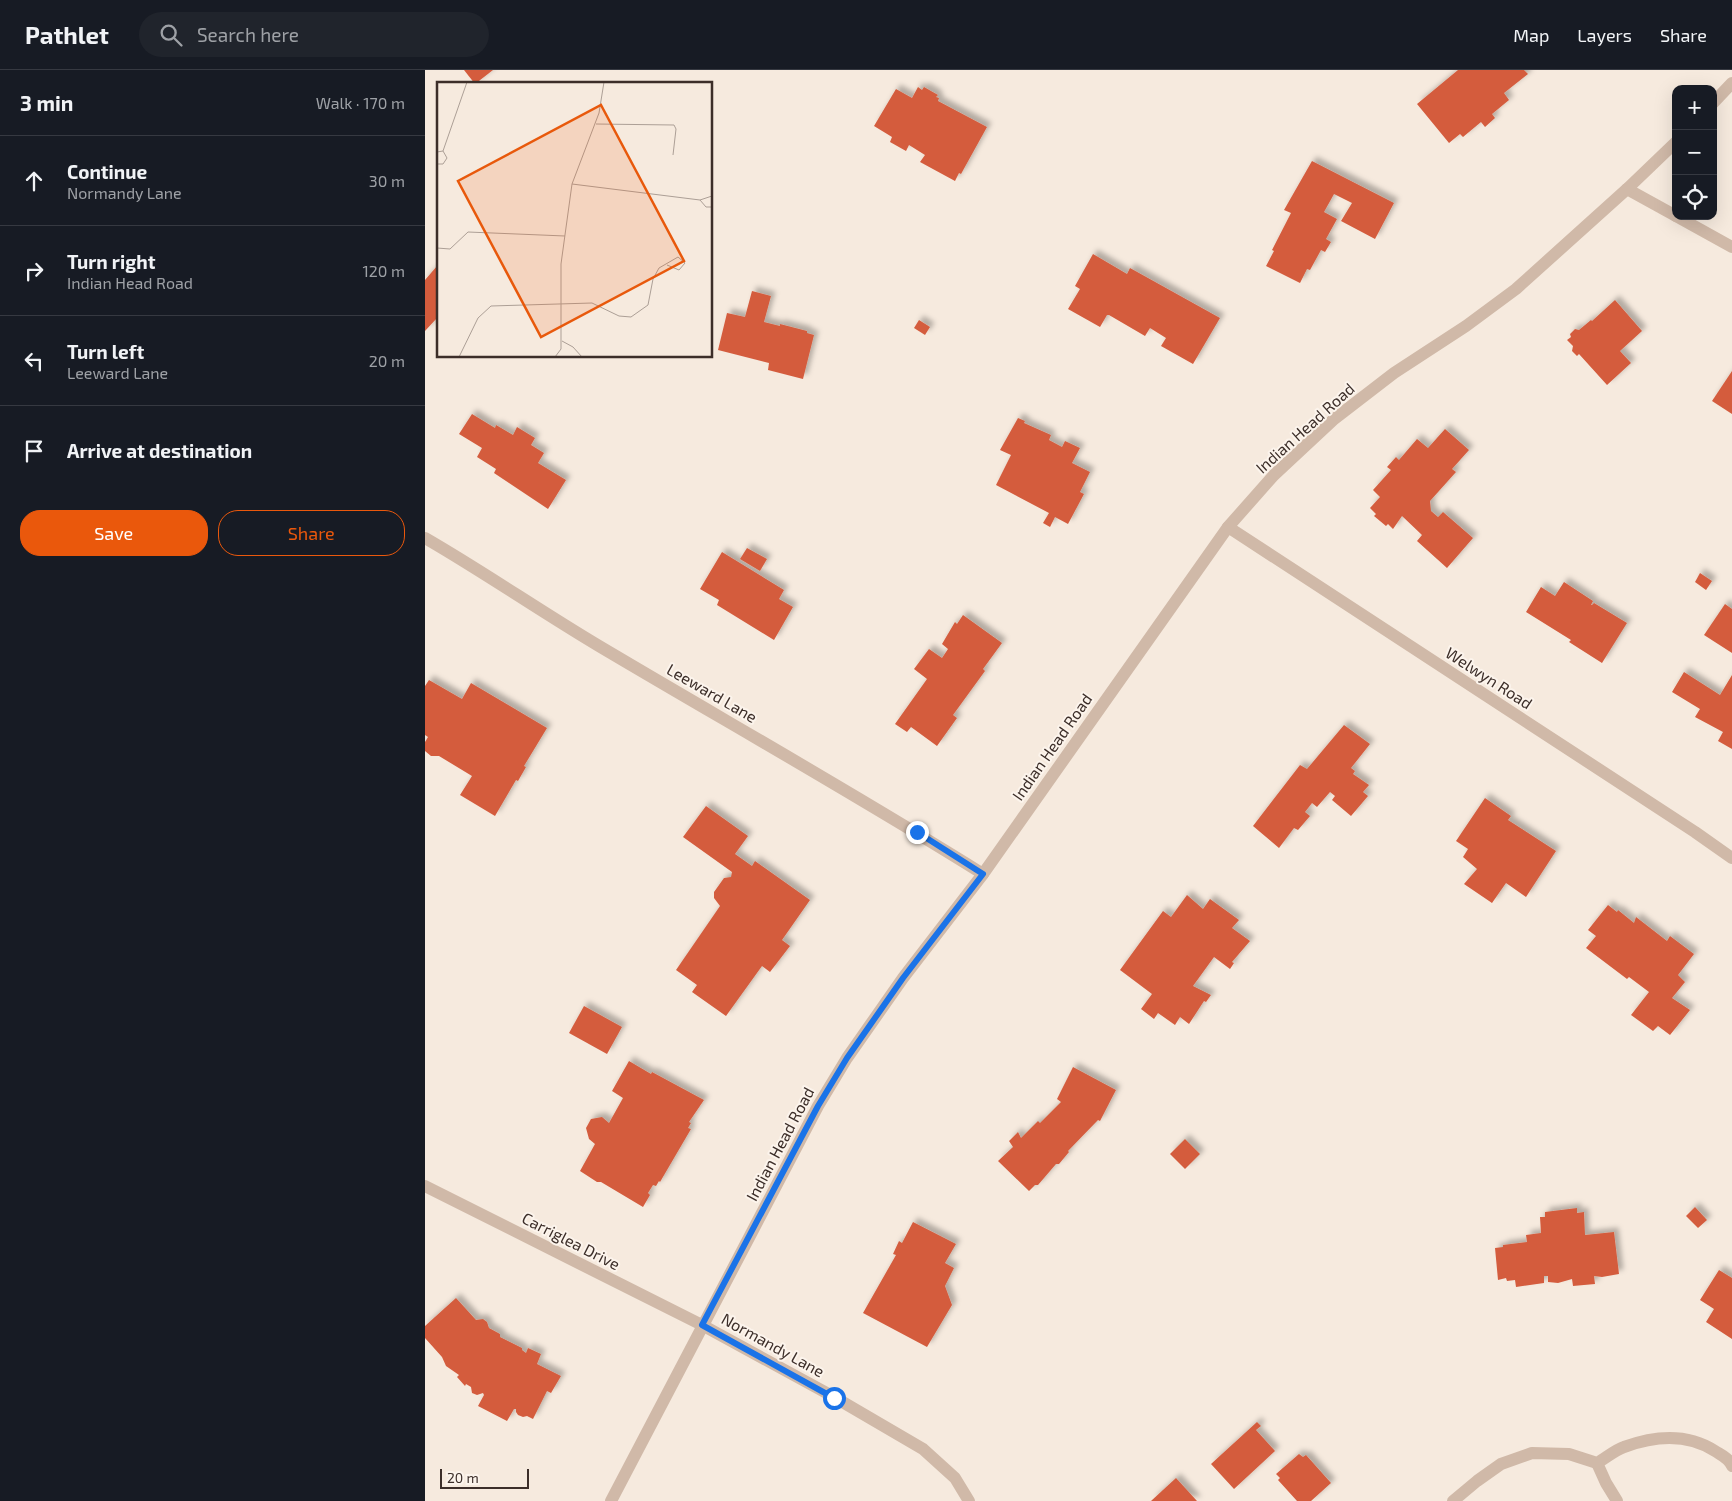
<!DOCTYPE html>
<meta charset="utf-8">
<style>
body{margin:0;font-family:"Exo 2",sans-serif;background:#20242c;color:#f1f3f6}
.controls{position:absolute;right:15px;top:15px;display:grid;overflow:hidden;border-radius:10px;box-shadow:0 5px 20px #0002}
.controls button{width:45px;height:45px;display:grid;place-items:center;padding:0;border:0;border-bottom:1px solid #363941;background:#171b24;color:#f1f3f6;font:25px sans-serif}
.scale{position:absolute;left:15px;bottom:12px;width:89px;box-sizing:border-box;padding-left:5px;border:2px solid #3c2e29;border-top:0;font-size:14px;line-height:18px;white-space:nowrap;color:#3c2e29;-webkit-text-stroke:4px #fcf4ec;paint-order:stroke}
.stop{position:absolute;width:15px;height:15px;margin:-11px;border:4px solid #1a73e8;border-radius:50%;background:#fff}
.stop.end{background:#1a73e8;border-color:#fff;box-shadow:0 1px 5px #0008}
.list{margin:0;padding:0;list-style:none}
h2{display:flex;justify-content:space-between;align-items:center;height:65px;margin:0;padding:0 20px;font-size:21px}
h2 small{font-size:16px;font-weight:400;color:#9ea1a6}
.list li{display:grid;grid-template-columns:32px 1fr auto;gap:15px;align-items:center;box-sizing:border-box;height:90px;padding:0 20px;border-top:1px solid #363941}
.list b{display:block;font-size:19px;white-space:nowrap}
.list p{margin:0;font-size:16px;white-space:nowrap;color:#9ea1a6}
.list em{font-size:16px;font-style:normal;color:#9ea1a6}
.actions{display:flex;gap:10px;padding:15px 20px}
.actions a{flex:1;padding:11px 0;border:1px solid #ea580c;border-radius:20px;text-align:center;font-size:18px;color:#ea580c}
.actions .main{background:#ea580c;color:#fff}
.icon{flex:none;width:28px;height:28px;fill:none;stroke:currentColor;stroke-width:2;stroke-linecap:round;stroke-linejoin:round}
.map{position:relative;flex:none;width:1307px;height:1431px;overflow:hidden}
header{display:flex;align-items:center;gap:30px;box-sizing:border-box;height:70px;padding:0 25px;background:#171b24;border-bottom:1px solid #363941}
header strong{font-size:24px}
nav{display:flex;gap:28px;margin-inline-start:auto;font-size:18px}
.search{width:350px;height:45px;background:#20242c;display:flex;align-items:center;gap:12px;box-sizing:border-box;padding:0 18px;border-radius:28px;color:#9ea1a6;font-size:19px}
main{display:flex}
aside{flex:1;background:#171b24}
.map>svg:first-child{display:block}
.building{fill:#d45c3e;filter:url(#shadow)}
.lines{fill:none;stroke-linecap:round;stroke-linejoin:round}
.minor{stroke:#d0b9a8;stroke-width:12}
.route{stroke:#1a73e8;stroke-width:6}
.labels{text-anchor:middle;stroke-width:4;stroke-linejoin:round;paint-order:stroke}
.street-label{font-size:16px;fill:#3c2e29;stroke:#fcf4ec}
.inset-road{fill:none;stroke:#ac9f96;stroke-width:1}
.view{fill:#e8590c;fill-opacity:0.15;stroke:#e8590c;stroke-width:2.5}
.inset-edge{fill:none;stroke:#3c2e29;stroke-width:2.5}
</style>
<header>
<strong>Pathlet</strong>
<div class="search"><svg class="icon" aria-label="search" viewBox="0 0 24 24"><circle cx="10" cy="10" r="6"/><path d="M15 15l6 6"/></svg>Search here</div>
<nav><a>Map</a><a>Layers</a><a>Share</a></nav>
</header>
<main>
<aside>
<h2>3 min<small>Walk · 170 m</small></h2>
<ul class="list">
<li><svg class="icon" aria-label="ahead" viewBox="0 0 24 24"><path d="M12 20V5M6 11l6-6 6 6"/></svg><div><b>Continue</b><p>Normandy Lane</p></div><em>30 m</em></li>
<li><svg class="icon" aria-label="right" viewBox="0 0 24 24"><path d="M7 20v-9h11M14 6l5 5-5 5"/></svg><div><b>Turn right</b><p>Indian Head Road</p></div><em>120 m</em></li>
<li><svg class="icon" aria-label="left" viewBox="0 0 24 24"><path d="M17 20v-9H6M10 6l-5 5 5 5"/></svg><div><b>Turn left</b><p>Leeward Lane</p></div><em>20 m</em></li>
<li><svg class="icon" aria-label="arrive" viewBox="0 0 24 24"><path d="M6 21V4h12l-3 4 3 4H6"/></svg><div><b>Arrive at destination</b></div></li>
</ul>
<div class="actions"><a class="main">Save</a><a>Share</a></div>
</aside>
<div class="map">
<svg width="1307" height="1431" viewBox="0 0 1307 1431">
<defs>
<filter id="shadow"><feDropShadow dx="4.5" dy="-4.5" stdDeviation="2.5" flood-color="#0004"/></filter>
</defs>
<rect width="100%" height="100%" fill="#f6eade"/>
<g class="building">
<path d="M39,0H68L50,14Z"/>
<path d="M1033,0H1099L1103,4L1079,23L1084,30L1067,44L1070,48L1060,57L1056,52L1038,67L1035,64L1024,73L992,34Z"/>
<path d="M493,17L497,20L499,17L513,25L511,27L514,28L513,31L562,57L536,104L534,103L530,111L495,92L500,85L484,75L481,81L465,72L467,67L449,56L471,19L487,28Z"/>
<path d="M887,91L969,133L950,169L916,151L927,133L909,124L899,142L912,149L901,169L906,172L900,182L896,180L885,200L882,199L875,213L841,196L849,181L847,180L866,143L859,140Z"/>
<path d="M668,184L702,204L705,198L795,248L768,294L736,276L741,268L725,258L720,266L684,245H682L675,257L643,239L655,219L650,216Z"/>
<path d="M12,196L14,198V249L12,248L0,261V210Z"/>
<path d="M327,221L346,226L339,252L355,256V254L382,261V263L389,265L378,309L343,300L344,293L293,280L302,243L320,247Z"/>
<path d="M1190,230L1217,261L1195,281L1206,293L1182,315L1154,284L1152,286L1147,281L1148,276L1142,270L1146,267L1145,264L1150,259L1154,260L1166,250L1167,251Z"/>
<path d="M494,250L505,257L500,265L489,258Z"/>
<path d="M1307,301V344L1287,331Z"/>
<path d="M47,344L70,358L71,355L88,365L92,357L110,368L106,375L119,383L113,393L141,410L123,439L69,403L71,399L52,387L57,378L34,364Z"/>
<path d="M593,348L600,351L599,353L626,365L624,370L637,377L640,371L655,378L647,393L665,402L655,422L659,424L643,454L630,447L625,457L618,453L624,443L571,415L586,385L575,380Z"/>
<path d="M1020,359L1044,380L1027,399L1031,402L1005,431L1006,441L1013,447L1018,442L1048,468L1022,498L992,471L997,465L977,446L968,459L963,454L961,456L949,446L951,444L945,438L955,427L948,420L966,400L962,397L971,387L974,390L992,369L1003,378Z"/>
<path d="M322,478L342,489L335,501L315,489Z"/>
<path d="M297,482L359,520L354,529L368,537L349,570L292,535L294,530L275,519Z"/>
<path d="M1275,503L1287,511L1281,520L1270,512Z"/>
<path d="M1139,512L1168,531L1166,535H1167L1169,533L1202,553L1177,593L1144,572L1146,570L1101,542L1116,517L1130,526Z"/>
<path d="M1300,534L1307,539V583L1279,565Z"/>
<path d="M538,545L577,573L558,599L560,601L528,645L532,648L512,676L486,657L482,662L470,654L502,609L489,599L504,579L517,588L523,579L517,574L530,552L532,554Z"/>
<path d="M1259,602L1295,625L1307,605V679L1293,671L1298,662L1270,647L1275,639L1247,622Z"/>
<path d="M4,610L37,629L46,613L122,658L99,696L101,697L93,711L91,710L70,746L35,725L47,706L14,686H6L0,681V672L3,667L0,665V616Z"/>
<path d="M919,655L945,674L926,698L930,701L928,704L944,715L938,722L943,726L926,746L907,730L910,726L905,722L892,737L887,733L880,742L885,746L873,760L869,758L854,778L828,756L875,695L882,699Z"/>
<path d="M1060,728L1086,746L1083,750L1131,781L1101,827L1081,813L1067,833L1039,814L1052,799L1038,787L1043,779L1031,771Z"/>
<path d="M281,736L323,766L310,784L327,796L330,791L385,830L357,870L365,876L345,902L337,896L301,946L267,922L272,915L251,900L295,836L289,828V822L299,808L306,807L307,802L258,767Z"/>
<path d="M762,825L778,839L785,829L814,850L807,858L825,871L807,892L809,893L805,899L789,887L768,916L786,925L781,932L779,931L764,954L755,947L750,955L733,943L729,949L716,939L727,924L695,900L738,841L746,847Z"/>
<path d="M1183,835L1192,842L1193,840L1209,853L1211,847L1242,871L1245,866L1269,884L1253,905L1260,912L1247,928L1265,940L1245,965L1233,956L1228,961L1206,945L1224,922L1204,907L1202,909L1161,878L1171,866L1163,860Z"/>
<path d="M159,936L197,957L182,984L144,963Z"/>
<path d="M204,991L226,1004L227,1002L279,1030L264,1052L266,1053L263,1058L266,1059L235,1112L234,1111L231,1116L228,1115L223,1123L225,1125L218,1137L176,1112H172L155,1101L170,1074L164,1069L161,1058L166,1049L177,1047L184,1053L198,1028L187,1021Z"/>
<path d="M648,997L691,1020L675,1051L673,1050L643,1081L644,1082L634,1094H631L613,1115H610L604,1121L573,1091L588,1077L584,1071L593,1062L596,1068L613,1051L615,1053L636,1032L632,1029Z"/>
<path d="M760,1069L775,1084L760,1099L745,1084Z"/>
<path d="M1270,1137L1282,1150L1273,1158L1261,1146Z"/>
<path d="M1152,1138V1143L1159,1142L1160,1165L1189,1162L1194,1204L1177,1207L1169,1206L1170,1214L1148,1216L1147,1209L1133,1213L1123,1212V1206H1119V1213L1091,1217L1090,1210L1082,1211L1081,1208L1073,1210L1070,1178L1078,1177V1175L1102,1172L1101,1165L1116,1163L1115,1147H1120V1142Z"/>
<path d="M488,1152L531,1174L520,1193L529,1198L520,1216L527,1235L502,1277L438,1243L471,1185L468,1184L474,1171L477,1173Z"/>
<path d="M1294,1200L1307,1208V1269L1281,1252L1289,1239L1275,1230Z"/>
<path d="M31,1228L51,1250L58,1249L62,1252L64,1258L75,1264V1267L97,1278V1280L101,1283L103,1278L116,1284L112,1294L136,1306L126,1323L122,1321L108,1349L102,1346L98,1347L93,1345L91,1342V1339H89L82,1351L53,1336L59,1325L58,1323L52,1325L47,1323L46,1317L41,1314L40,1316L32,1307L34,1305L21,1296L17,1287L0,1268V1256Z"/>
<path d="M832,1352L836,1356L831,1360L850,1381L809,1419L786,1394Z"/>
<path d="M874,1384L878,1387L881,1385L906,1413L886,1431H872L853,1410L855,1408L851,1404Z"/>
<path d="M751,1408L772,1431H726Z"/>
</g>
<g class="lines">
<g class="minor">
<path d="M1288,33L1307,13"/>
<path d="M1202,119L1251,146"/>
<path d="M1251,146L1307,177"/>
<path d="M803,457L1270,762L1307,788"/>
<path d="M0,468C59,502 115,541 174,576C302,652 432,725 558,804"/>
<path d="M0,1116L277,1255L409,1327L498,1379L530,1408L544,1431"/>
<path d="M1172,1393L1181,1413L1192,1431"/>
<path d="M186,1431L393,1036L422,988L478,908L558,804L803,457L849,405L908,350L969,303L1041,256L1091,219L1202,119L1251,72"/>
<path d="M1028,1431L1052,1411L1076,1394L1107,1383L1144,1384L1172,1393C1181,1388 1190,1380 1199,1377C1229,1366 1262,1363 1290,1381C1296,1385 1304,1388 1307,1396"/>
</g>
</g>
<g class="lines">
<path class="route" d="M409,1328L277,1255L393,1036L422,988L478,908L558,804L492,762"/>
</g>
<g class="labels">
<g class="street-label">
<text transform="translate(880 358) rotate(-42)" y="6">Indian Head Road</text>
<text transform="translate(1064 608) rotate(33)" y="6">Welwyn Road</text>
<text transform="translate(287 623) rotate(30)" y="6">Leeward Lane</text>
<text transform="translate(627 677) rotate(-55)" y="6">Indian Head Road</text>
<text transform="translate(355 1074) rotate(-62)" y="6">Indian Head Road</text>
<text transform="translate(146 1171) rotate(27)" y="6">Carriglea Drive</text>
<text transform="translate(348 1275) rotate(29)" y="6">Normandy Lane</text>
</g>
</g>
<g transform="translate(12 12)">
<rect width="275" height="275" fill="#f6eade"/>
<path class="inset-road" d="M159,42L237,43L239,47L236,73M6,69L30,0M0,70L6,69L10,76L6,82H0M135,102L263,118L275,114M263,118L269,125H275M0,166L13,167L31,150L128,154M125,259L136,265L145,275M22,275L41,236L54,224L155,221L182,234L194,235L211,223L216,197L222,186L241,175L248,181L242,188L230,183M118,275L124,267V182L135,102L162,31L167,0"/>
<path class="view" d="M164,23L247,179L104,255L21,99Z"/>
<rect width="275" height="275" class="inset-edge"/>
</g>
</svg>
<div class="controls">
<button>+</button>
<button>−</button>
<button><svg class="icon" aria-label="locate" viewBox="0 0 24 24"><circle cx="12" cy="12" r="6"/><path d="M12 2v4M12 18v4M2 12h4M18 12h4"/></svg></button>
</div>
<div class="scale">20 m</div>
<div class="stop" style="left:409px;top:1328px"></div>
<div class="stop end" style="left:492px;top:762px"></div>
</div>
</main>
